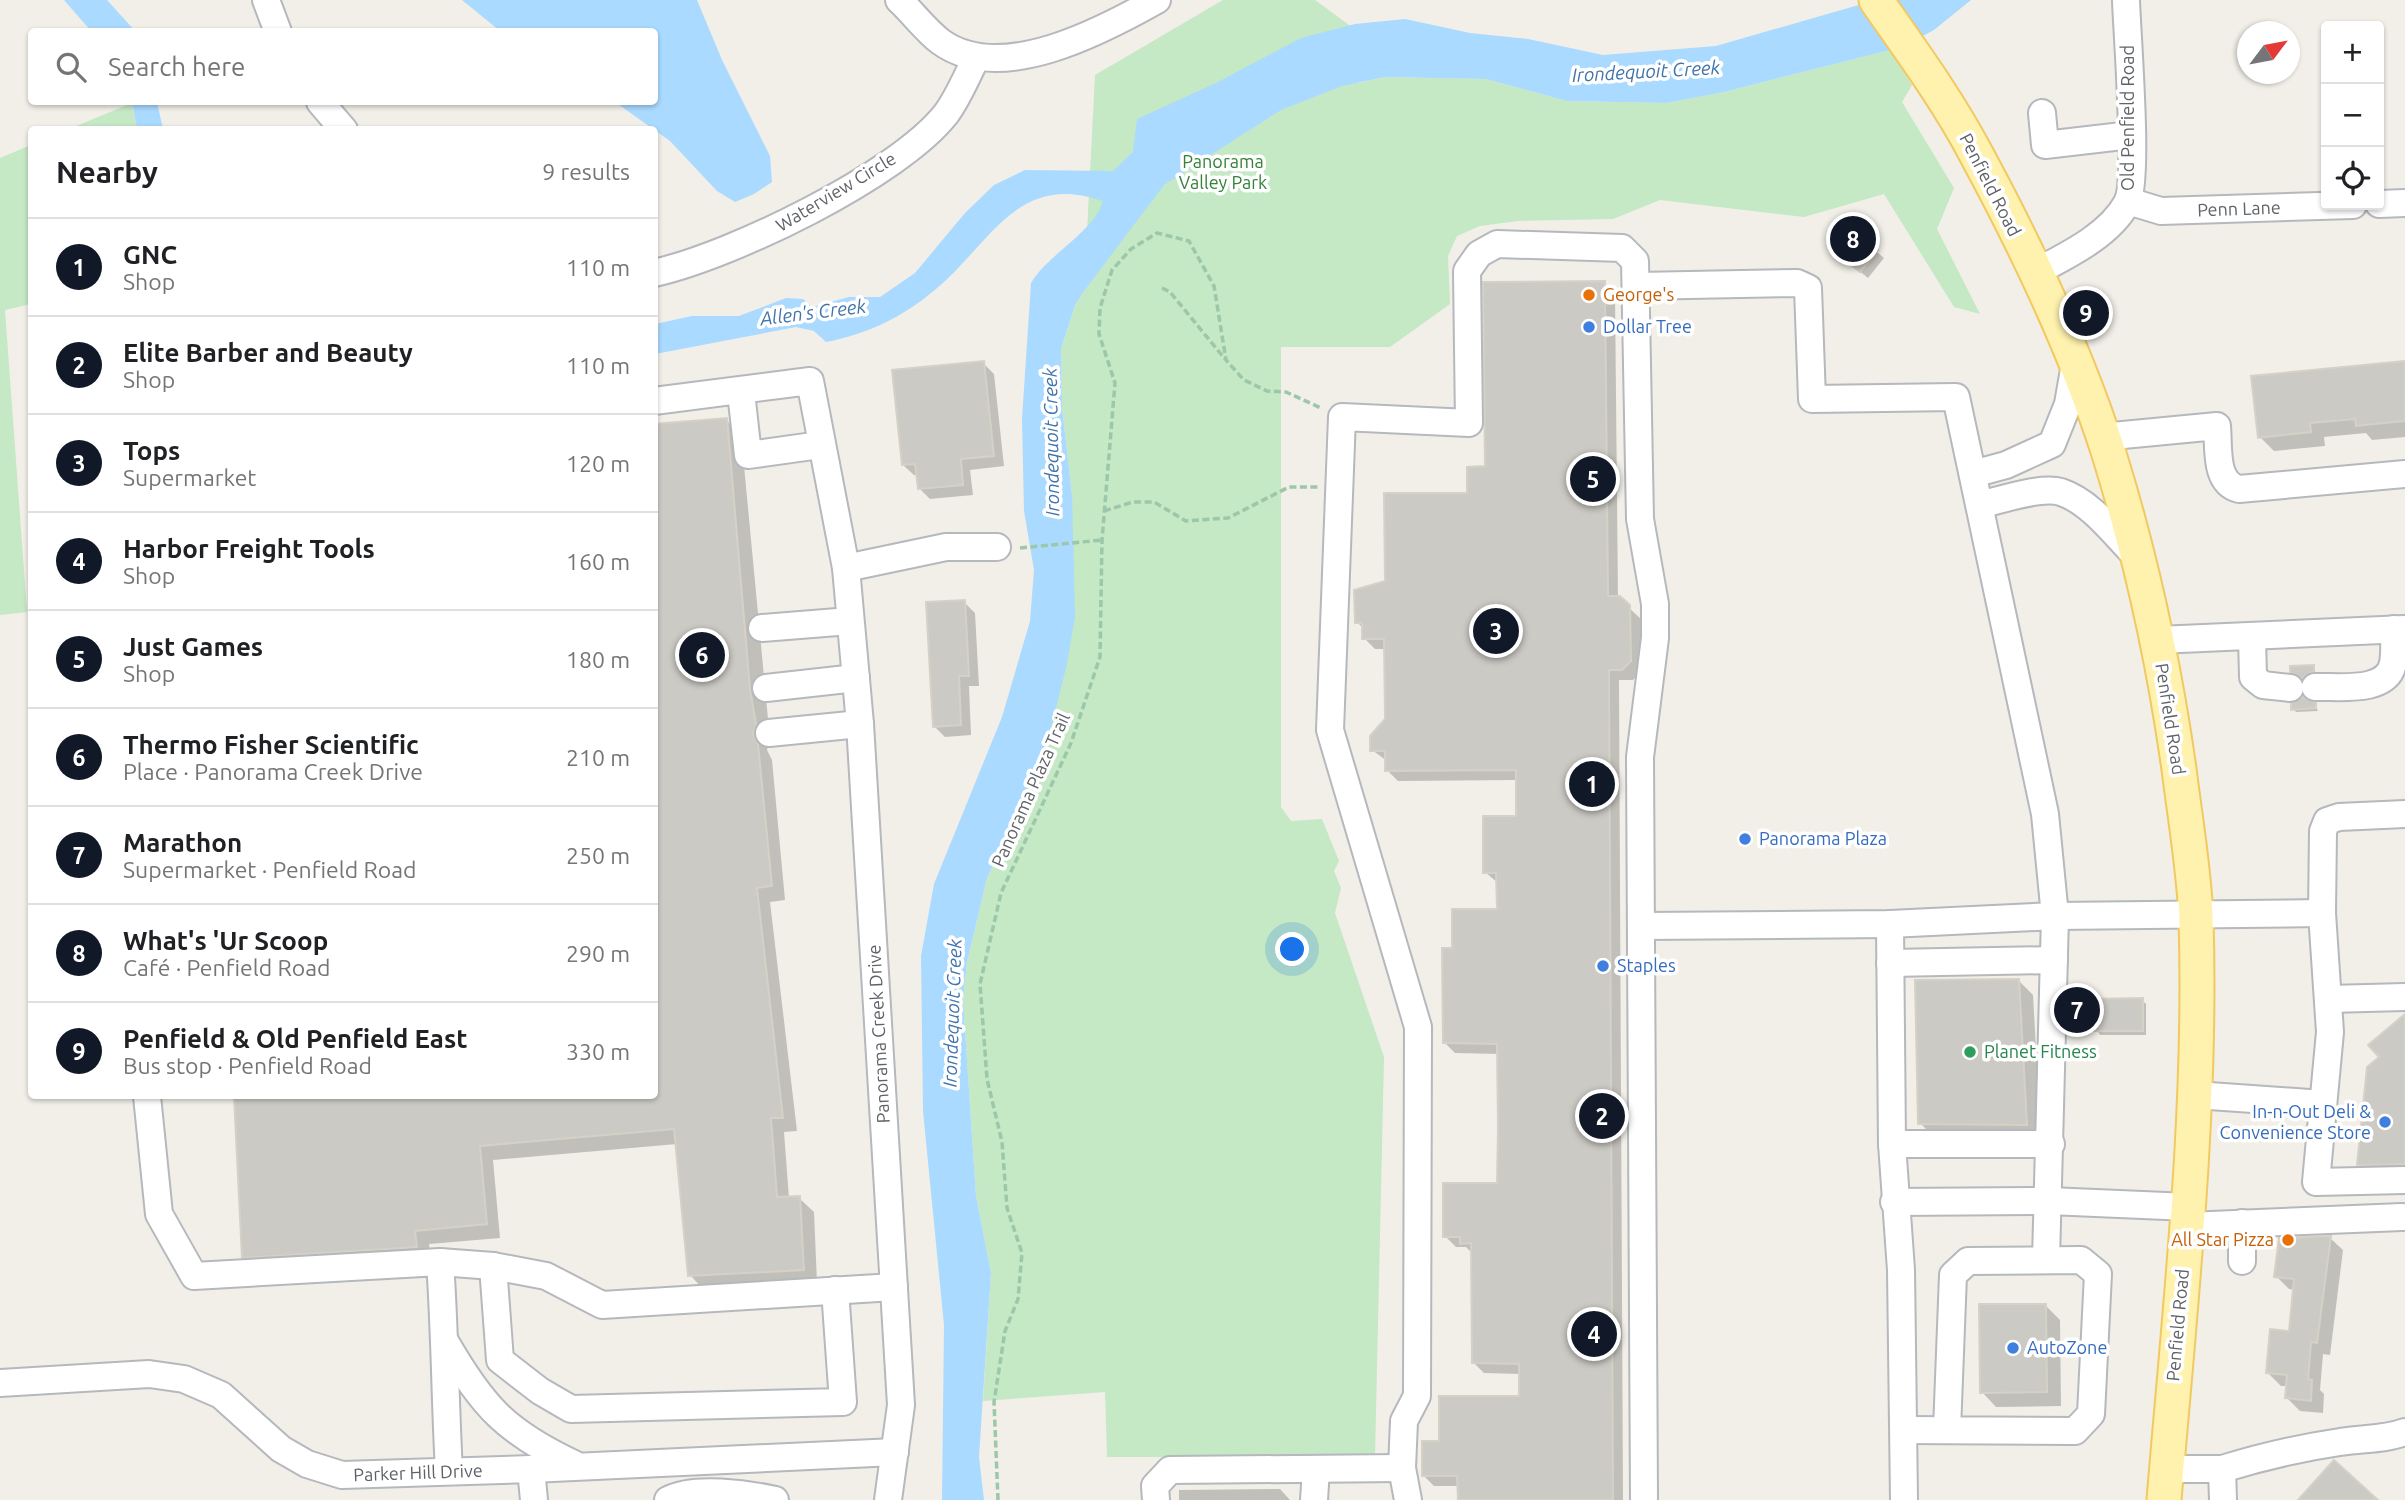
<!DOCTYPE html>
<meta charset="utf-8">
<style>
body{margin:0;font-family:Ubuntu,sans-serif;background:#f6f6f6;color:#202124}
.controls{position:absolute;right:21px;top:21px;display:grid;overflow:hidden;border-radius:7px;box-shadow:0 2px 5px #0004}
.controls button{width:63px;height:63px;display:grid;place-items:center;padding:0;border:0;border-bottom:2px solid #e0e0e0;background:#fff;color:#202124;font:35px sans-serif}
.compass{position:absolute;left:2237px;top:21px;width:63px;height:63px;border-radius:50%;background:#fff;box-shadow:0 2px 5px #0004;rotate:58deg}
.you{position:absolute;left:1293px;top:950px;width:24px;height:24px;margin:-18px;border:5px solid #fff;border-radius:50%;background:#1a73e8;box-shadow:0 0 0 10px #1a73e833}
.badge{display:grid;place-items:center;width:46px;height:46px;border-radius:50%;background:#111827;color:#fff;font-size:23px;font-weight:700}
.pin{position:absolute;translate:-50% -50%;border:4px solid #fff;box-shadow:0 2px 7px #0006}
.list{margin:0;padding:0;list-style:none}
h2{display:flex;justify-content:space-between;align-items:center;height:91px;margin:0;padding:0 28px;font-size:30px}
h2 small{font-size:23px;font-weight:400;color:#757577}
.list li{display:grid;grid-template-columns:46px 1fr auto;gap:21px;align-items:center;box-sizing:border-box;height:98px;padding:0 28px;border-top:2px solid #e0e0e0}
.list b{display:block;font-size:26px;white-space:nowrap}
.list p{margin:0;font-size:23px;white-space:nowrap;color:#757577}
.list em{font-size:23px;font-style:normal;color:#757577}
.icon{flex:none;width:38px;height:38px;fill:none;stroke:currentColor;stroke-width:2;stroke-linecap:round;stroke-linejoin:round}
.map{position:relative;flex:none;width:2405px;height:1500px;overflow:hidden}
.search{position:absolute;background:#fff;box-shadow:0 2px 5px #0004;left:28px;top:28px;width:630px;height:77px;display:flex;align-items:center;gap:18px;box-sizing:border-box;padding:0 24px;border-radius:7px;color:#757577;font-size:26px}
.panel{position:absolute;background:#fff;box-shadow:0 2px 5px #0004;left:28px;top:126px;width:630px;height:973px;border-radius:7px}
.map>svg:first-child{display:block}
.green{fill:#c5e8c5}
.water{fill:#aadaff}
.shadow{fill:#0003}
.building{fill:#cccac5;stroke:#d6d1c6;stroke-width:2}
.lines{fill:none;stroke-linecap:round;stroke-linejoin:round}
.minor-casing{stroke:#b5b8bc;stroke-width:30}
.major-casing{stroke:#f2c960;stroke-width:37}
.path{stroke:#9cc7a9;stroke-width:3.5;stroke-dasharray:7 3.5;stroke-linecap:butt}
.minor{stroke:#fff;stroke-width:26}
.major{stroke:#fff2af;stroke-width:33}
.food-dot{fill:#e8710a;stroke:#fff;stroke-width:2.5}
.shop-dot{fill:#3f7fe0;stroke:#fff;stroke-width:2.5}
.leisure-dot{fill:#2e9e5b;stroke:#fff;stroke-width:2.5}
.labels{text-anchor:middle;stroke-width:7;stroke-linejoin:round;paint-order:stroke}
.street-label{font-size:18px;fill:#5f6368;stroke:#fff}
.park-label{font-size:18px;fill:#348238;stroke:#fff}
.food-label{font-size:18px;fill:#c56008;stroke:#fff;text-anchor:start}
.shop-label{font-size:18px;fill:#366cbe;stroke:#fff;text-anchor:start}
.leisure-label{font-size:18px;fill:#27864d;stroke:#fff;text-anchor:start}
.water-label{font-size:19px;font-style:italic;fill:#4174aa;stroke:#fff}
</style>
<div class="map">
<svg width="2405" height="1500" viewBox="0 0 2405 1500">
<rect width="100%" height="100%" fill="#f1efe8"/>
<g class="green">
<path d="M1223,0H1315L1360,33L1358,83L1385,77L1486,79L1567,101L1666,103L1724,92L1890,50L1912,85L1902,102L1954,188L1937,229L1980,314L1954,307L1884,194L1804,217L1660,200L1613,219L1518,221L1480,226L1457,236L1448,256L1450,304L1390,347H1281V807L1291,821L1322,819L1339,861L1334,871L1341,888L1335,913L1384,1057L1375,1457H1107L1105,1392L983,1401L991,1273L976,1196L963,1001L967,962L987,878L1025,798L1049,736L1072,537V495L1062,407L1061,349L1075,305L1084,291L1095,75Z"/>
<path d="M132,103L137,129H69Z"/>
<path d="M31,145V304L5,310L27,612L0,615V158Z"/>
</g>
<g class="water">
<path d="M64,0H107L135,31H91Z"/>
<path d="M462,0H697L722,60L770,156L772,182L754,194L735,202L717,191L670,141L615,102H654V32L500,31Z"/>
<path d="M1876,0H1971L1934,30L1902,47L1724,92L1666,103L1567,101L1486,79L1385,77L1342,86L1281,110L1164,185L1084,291L1075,305L1061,349L1062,407L1072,495L1075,616L1067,664L1049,736L1025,798L987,878L967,962L963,1000L976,1196L991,1273L979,1457L984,1500H942L944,1325L923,1111L921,956L934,884L1002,717L1030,621L1034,570L1024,511L1022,419L1031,283C1048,254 1094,232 1103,201C1017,171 991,243 936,289C903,317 868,334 826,342L814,331L796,327L655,354V324L692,316H739L786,298L803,299L812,307L849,297H880L915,273L965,213L994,185L1025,170L1113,171L1133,152L1137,119L1216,83L1301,38L1355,24L1405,19L1470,33L1528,39L1603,55L1716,46Z"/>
<path d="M132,102H157L163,129H137Z"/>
</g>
<g class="shadow">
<path d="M1851,230L1884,258L1868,278L1842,257Z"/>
<path d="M1604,283L1615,294L1618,598L1640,618L1641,672L1633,680H1619L1623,1500H1459V1486H1434L1424,1476L1441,1443L1521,1398V1374L1484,1373L1474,1363L1473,1254L1466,1247H1456L1445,1236L1499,1185V1054L1455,1053L1444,1042L1454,950L1498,910V883L1485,872L1518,817V780L1398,781L1387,770V761L1372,750L1387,720L1386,649H1375L1364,638V629L1357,622L1387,582L1469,495Z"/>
<path d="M983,363L994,374L1004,466L970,470L973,495L930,499L919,488L918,475H914L903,465Z"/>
<path d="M2405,364V437L2372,440L2366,433L2324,437L2325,446L2274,451L2260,437Z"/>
<path d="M726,420L741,434L770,740L767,750L772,760L785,900L770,902L797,1131L784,1132L789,1198H799L814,1212L817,1283L704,1290L690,1275L677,1144L493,1160L500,1238L429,1244L431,1260L258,1271L243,1257L235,1097L654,1096Z"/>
<path d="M964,602L975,613L979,686H969L971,735L945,737L934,726Z"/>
<path d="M2313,666L2316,674L2306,680L2292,671Z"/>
<path d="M2314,704L2318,711L2296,712L2293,709Z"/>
<path d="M2019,981L2033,995L2041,1139L1935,1138L1920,1123Z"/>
<path d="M2087,997L2090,1000H2142L2146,1004V1035H2100L2096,1028H2074L2070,1024Z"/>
<path d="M2405,1017V1178L2373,1179L2359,1165L2381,1057Z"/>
<path d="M2330,1238L2343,1250L2330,1355L2323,1354L2320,1390L2324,1394L2323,1413L2300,1411L2287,1398L2288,1386H2281L2268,1373L2291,1333L2295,1290L2289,1289L2276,1276Z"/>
<path d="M2045,1305L2060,1320L2061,1406L1996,1407L1982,1392Z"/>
<path d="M1280,1489L1290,1500H1179V1490Z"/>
</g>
<g class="building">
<path d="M1851,228L1878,250L1860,272L1833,250Z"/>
<path d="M1605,281L1608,596H1620L1630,605L1631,661L1622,670H1609L1613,1500H1458L1457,1476H1422V1441H1439V1396H1519V1364L1472,1363L1471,1243L1460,1244V1237H1443V1183H1497L1498,1129L1497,1044L1443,1043L1442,948H1452V909H1497L1496,873H1483V816H1516V770L1385,771V751H1370V736L1385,719L1384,639H1362V623H1355L1354,590L1385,581L1384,493H1467V467L1485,466L1483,282Z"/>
<path d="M984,361L994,456L961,459L963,485L918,489L915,464L902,465L892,370Z"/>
<path d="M2405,361V421L2356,426L2355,419L2310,423L2311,432L2258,438L2251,376Z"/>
<path d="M727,418L750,689L756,724L753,734L758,744L772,886L757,888L783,1118H771L777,1197L800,1196L804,1270L688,1276L674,1129L480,1146L487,1224L415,1231L417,1247L242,1258L234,1096H654V424Z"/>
<path d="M965,600L969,676H959L961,725L933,727L926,602Z"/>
<path d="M2314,665V671L2302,678L2290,672V666Z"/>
<path d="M2303,697L2316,703V708L2291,710V703Z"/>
<path d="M2019,979L2027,1125L1918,1124L1915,980Z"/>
<path d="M2069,995H2087V999L2143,998V1031H2094V1025H2068Z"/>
<path d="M2405,1014V1164L2357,1165L2367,1067L2379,1057L2368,1045Z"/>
<path d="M2331,1236L2317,1343L2311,1342L2308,1379L2312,1380L2311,1401L2285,1398L2287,1375L2266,1373L2270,1329L2289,1331L2294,1279L2274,1277L2279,1238Z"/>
<path d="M1979,1304H2046L2047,1392L1980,1393Z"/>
<path d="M2334,1460L2378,1500H2298Z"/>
</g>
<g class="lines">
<defs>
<g id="minor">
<path d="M266,0L278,32"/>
<path d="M899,0C913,13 926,31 941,42C1001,85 1102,31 1157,0"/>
<path d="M320,102L344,130"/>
<path d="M2042,113L2045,145L2131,135"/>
<path d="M2128,201L2161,211L2353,205"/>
<path d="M2379,204L2405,203"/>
<path d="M654,273C731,256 897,176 946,114C958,98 967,76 976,58"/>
<path d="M2034,273C2066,256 2109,236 2127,203C2139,180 2127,34 2126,0"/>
<path d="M1637,286L1797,283L1808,288L1812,399L1956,397L2045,814L2055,916L2046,1260"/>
<path d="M741,392L748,455L820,445"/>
<path d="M654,401L810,381L846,568L860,724L901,1405L888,1500"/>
<path d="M2102,437L2217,426C2219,447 2214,483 2239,489L2405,474"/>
<path d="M1973,474L2006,465L2052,444L2068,404L2075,364"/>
<path d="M1980,505C2000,500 2041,486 2061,492C2091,502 2114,534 2136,556"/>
<path d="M846,568L946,547H997"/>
<path d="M762,628L850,621"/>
<path d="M2252,637L2253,677L2263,685L2290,688"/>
<path d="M2158,640L2405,629"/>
<path d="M2315,687C2338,686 2388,694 2393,663C2395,653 2394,640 2394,629"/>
<path d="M766,688L856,678"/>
<path d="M769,733L860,724"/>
<path d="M2405,814L2339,817L2327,821L2323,831L2322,913L2330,1032L2316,1182L2405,1180"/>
<path d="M1890,924L1892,1144L1901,1270L1904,1500"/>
<path d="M1642,926L1890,924L2055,916L2322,913"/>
<path d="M1890,963L2054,960"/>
<path d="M2329,999L2405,997"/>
<path d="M2195,1095L2323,1104"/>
<path d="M147,1096L159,1214L194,1276L440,1262C445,1332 445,1401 449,1471"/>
<path d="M1892,1144H2051"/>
<path d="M1894,1202L2049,1201L2189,1207"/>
<path d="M2242,1223V1261"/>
<path d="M2187,1226L2402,1217"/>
<path d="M440,1262L493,1266L546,1276L602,1305L894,1287"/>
<path d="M493,1266L500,1360L540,1391L571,1409L843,1402L835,1290"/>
<path d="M446,1343C483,1407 506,1432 574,1464"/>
<path d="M0,1383L149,1374L184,1379L221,1395L281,1449L307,1464L342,1475L531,1469L534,1500"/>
<path d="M1904,1430L2075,1431L2091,1414L2098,1274L2081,1260L1968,1261L1953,1275L1947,1430"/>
<path d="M531,1469L895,1452"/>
<path d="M2166,1469H2222L2223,1500"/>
<path d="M2222,1469C2261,1457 2299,1448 2340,1442C2362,1438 2384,1440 2405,1432"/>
<path d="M668,1500C694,1486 748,1494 775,1500"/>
<path d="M1156,1500L1155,1486L1170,1470L1402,1468"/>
<path d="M1314,1500L1316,1469"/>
<path d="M1408,1500L1402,1468L1404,1421L1417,1396L1418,1027L1330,730L1342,417L1469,423L1467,271L1479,254L1497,244L1622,248L1635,261L1640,519L1655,604V638L1640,757L1644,1500"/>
</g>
<path id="major" d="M1876,0C1910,49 1947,99 1975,152C2027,248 2076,350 2109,454C2141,557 2164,663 2179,769C2185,818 2194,869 2196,918C2202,1113 2180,1306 2164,1500"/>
</defs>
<use href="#minor" class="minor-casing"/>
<use href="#major" class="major-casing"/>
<g class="path">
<path d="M1162,288L1170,292L1225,359"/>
<path d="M1104,511L1133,502H1154L1186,521L1228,518L1289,487H1318"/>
<path d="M1020,548L1102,540"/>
<path d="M998,1500L994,1402L1005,1331L1018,1299L1022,1253L1007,1208L1002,1142L987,1079L980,984L1001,893L1071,743L1100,657L1102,540L1115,383L1099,334L1100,308L1112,270L1131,249L1157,233L1189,241L1214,286L1226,360L1244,380L1267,391L1286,392L1321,408"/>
</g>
<use href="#minor" class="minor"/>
<use href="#major" class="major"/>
</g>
<g class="food-dot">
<circle cx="1589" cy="295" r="7"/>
<circle cx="2288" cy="1240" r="7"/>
</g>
<g class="shop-dot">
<circle cx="1589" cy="327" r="7"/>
<circle cx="1745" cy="839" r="7"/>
<circle cx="1603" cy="966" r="7"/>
<circle cx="2385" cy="1122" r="7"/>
<circle cx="2013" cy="1348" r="7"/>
</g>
<circle class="leisure-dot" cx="1970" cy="1052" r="7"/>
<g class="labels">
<g class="street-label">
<text transform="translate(2128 118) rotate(-90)" y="6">Old Penfield Road</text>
<text transform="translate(1990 185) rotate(63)" y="6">Penfield Road</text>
<text transform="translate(836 192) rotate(-31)" y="6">Waterview Circle</text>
<text transform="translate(2239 209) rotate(-2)" y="6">Penn Lane</text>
<text transform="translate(2170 719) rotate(81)" y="6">Penfield Road</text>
<text transform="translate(1031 790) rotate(-66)" y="6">Panorama Plaza Trail</text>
<text transform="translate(879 1034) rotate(-93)" y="6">Panorama Creek Drive</text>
<text transform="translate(2178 1325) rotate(-85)" y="6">Penfield Road</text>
<text transform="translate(418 1473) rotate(-2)" y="6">Parker Hill Drive</text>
</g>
<g class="park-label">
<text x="1223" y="168">Panorama<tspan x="1223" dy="21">Valley Park</tspan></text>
</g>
<g class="food-label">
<text x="1603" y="301">George's</text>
<text x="2274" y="1246" text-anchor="end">All Star Pizza</text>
</g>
<g class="shop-label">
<text x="1603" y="333">Dollar Tree</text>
<text x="1759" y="845">Panorama Plaza</text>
<text x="1617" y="972">Staples</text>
<text x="2371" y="1118" text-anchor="end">In-n-Out Deli &amp;<tspan x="2371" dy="21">Convenience Store</tspan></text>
<text x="2027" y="1354">AutoZone</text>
</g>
<g class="leisure-label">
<text x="1984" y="1058">Planet Fitness</text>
</g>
<g class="water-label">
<text transform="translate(1646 71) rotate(-3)" y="7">Irondequoit Creek</text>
<text transform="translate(813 312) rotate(-7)" y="7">Allen's Creek</text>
<text transform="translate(1051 442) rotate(-91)" y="7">Irondequoit Creek</text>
<text transform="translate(952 1013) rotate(-88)" y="7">Irondequoit Creek</text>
</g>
</g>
</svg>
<div class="controls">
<button>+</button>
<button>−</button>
<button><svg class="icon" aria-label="locate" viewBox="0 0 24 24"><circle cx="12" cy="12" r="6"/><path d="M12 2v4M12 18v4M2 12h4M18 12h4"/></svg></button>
</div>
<svg class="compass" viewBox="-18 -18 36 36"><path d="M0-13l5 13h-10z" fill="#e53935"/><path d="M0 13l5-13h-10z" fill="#757577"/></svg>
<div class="you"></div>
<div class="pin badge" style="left:1592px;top:784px">1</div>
<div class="pin badge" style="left:1602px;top:1116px">2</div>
<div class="pin badge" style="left:1496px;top:631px">3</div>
<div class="pin badge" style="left:1594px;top:1334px">4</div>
<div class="pin badge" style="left:1593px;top:479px">5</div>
<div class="pin badge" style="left:702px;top:655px">6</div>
<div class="pin badge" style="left:2077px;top:1010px">7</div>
<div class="pin badge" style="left:1853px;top:239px">8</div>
<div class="pin badge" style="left:2086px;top:313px">9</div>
<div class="search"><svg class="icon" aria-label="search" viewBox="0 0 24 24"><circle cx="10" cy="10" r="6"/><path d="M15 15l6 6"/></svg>Search here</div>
<section class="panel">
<h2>Nearby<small>9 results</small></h2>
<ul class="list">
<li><span class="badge">1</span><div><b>GNC</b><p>Shop</p></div><em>110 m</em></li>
<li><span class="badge">2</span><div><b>Elite Barber and Beauty</b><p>Shop</p></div><em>110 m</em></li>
<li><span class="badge">3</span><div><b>Tops</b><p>Supermarket</p></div><em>120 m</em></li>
<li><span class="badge">4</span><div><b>Harbor Freight Tools</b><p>Shop</p></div><em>160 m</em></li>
<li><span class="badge">5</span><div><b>Just Games</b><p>Shop</p></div><em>180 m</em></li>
<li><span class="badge">6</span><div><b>Thermo Fisher Scientific</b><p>Place · Panorama Creek Drive</p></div><em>210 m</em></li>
<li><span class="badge">7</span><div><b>Marathon</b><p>Supermarket · Penfield Road</p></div><em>250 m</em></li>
<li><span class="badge">8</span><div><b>What's 'Ur Scoop</b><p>Café · Penfield Road</p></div><em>290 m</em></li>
<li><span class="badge">9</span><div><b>Penfield &amp; Old Penfield East</b><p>Bus stop · Penfield Road</p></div><em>330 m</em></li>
</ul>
</section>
</div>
